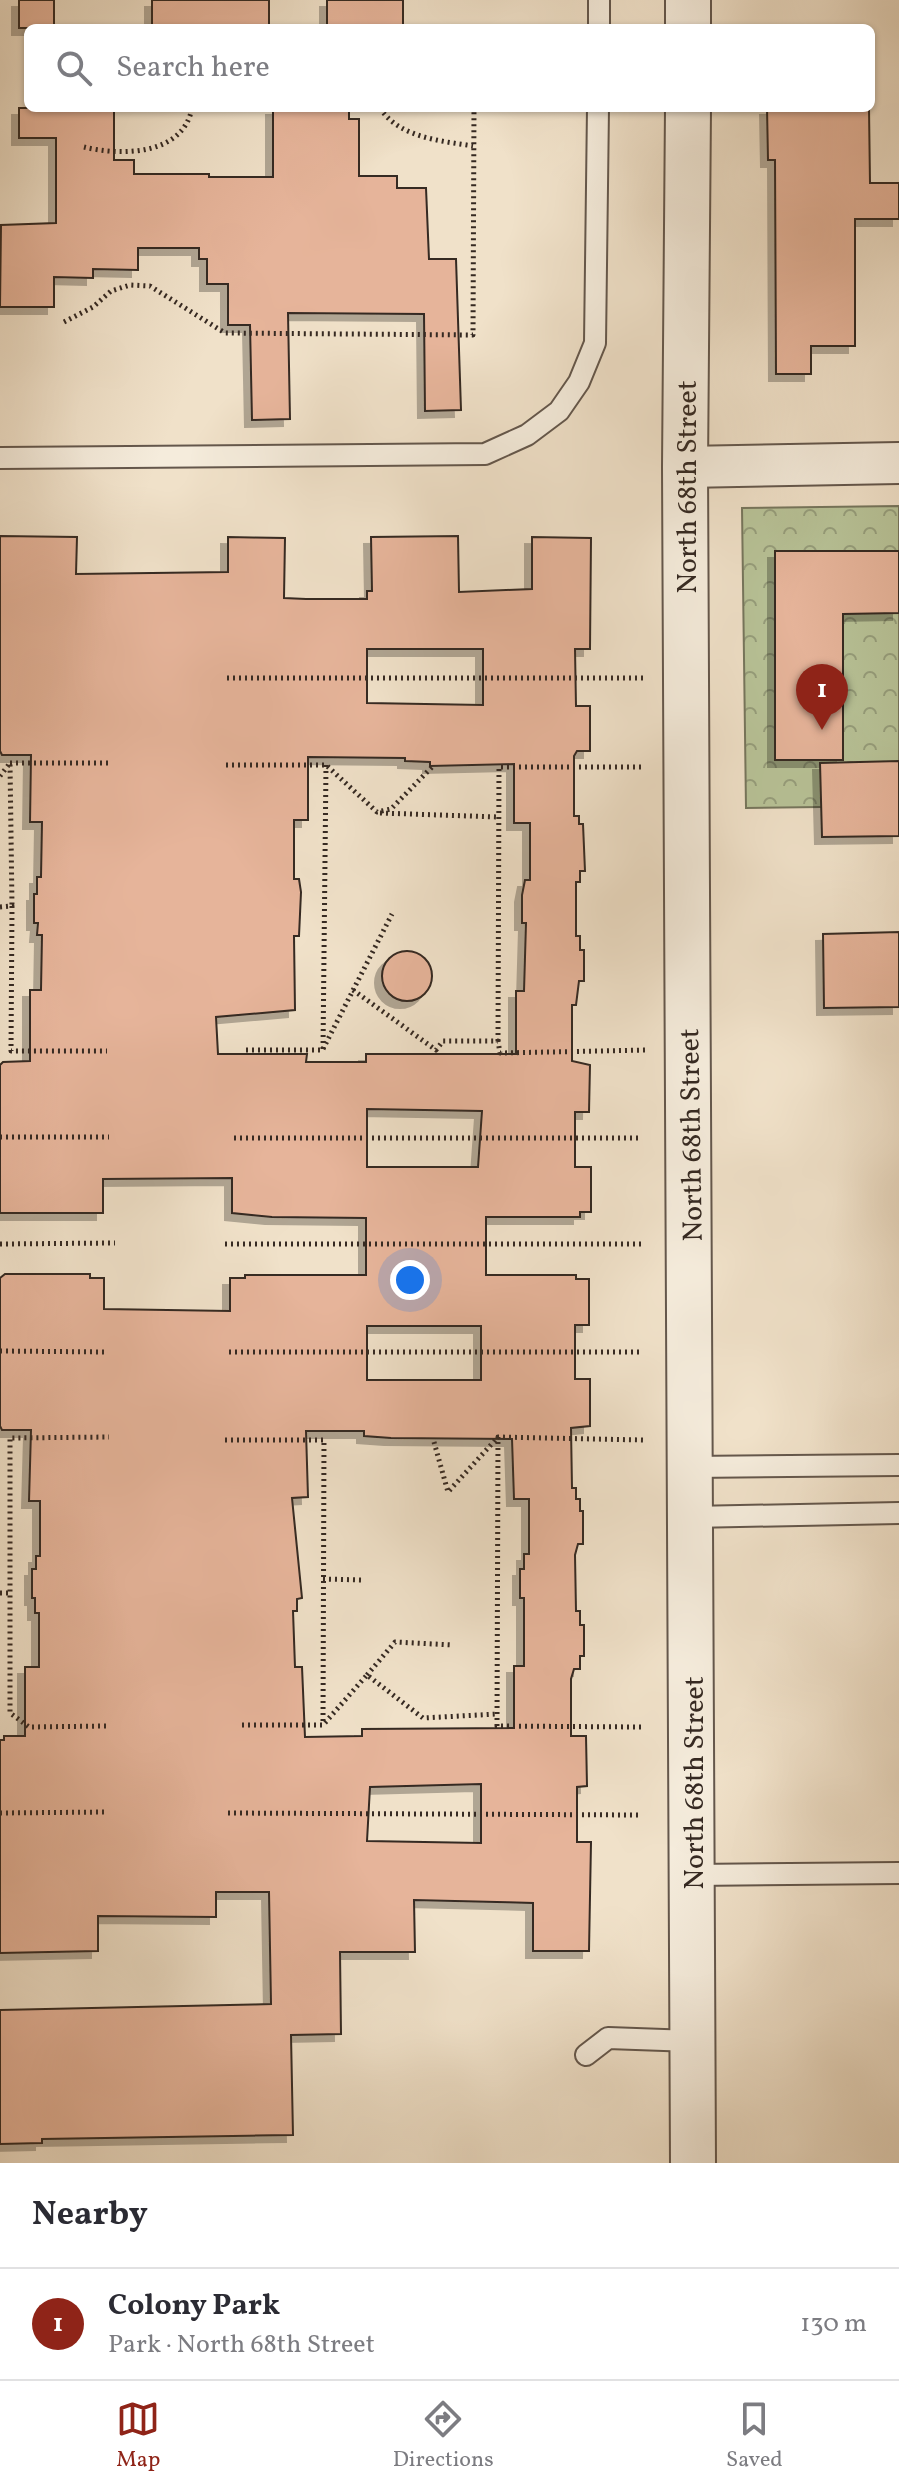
<!DOCTYPE html>
<meta charset="utf-8">
<style>
body{margin:0;font-family:Vollkorn,serif;background:#f7f7f7;color:#2b2b33}
.you{position:absolute;left:410px;top:1280px;width:28px;height:28px;margin:-20px;border:6px solid #fff;border-radius:50%;background:#1a73e8;box-shadow:0 0 0 12px #1a73e833}
.badge{display:grid;place-items:center;width:52px;height:52px;border-radius:50%;background:#8f2418;color:#fff;font-size:26px;font-weight:700}
.pin{position:absolute;translate:-50% -66px;filter:drop-shadow(0 2px 4px #0008)}
.pin::after{content:'';position:absolute;top:42px;width:28px;height:24px;background:inherit;clip-path:polygon(0 0,100% 0,50% 100%)}
.list{margin:0;padding:0;list-style:none}
h2{display:flex;justify-content:space-between;align-items:center;height:104px;margin:0;padding:0 32px;font-size:34px}
h2 small{font-size:26px;font-weight:400;color:#7c7c81}
.list li{display:grid;grid-template-columns:52px 1fr auto;gap:24px;align-items:center;box-sizing:border-box;height:112px;padding:0 32px;border-top:2px solid #e1e1e2}
.list b{display:block;font-size:30px;white-space:nowrap}
.list p{margin:0;font-size:26px;white-space:nowrap;color:#7c7c81}
.list em{font-size:26px;font-style:normal;color:#7c7c81}
.icon{flex:none;width:44px;height:44px;fill:none;stroke:currentColor;stroke-width:2;stroke-linecap:round;stroke-linejoin:round}
.map{position:relative;flex:none;width:899px;height:2163px;overflow:hidden}
.search{position:absolute;background:#fff;box-shadow:0 2px 6px #0004;left:24px;right:24px;top:24px;height:88px;display:flex;align-items:center;gap:20px;box-sizing:border-box;padding:0 28px;border-radius:12px;color:#7c7c81;font-size:30px}
.sheet{height:216px;background:#fff}
nav{display:flex;justify-content:space-around;align-items:center;box-sizing:border-box;height:112px;border-top:2px solid #e1e1e2;background:#fff;font-size:22px;color:#7c7c81}
nav a{display:grid;justify-items:center;gap:4px}
nav .on{color:#8f2418}
.map>svg:first-child{display:block}
.forest{fill:url(#forest-crowns);stroke:#76765d;stroke-width:2}
.building{fill:#e6b49a;stroke:#352922;stroke-width:2;fill-rule:evenodd;filter:url(#shadow)}
.lines{fill:none;stroke-linecap:round;stroke-linejoin:round}
.service-casing{stroke:#64574c;stroke-width:24}
.minor-casing{stroke:#64574c;stroke-width:44}
.tertiary-casing{stroke:#64574c;stroke-width:48}
.path{stroke:#352922;stroke-width:5;stroke-dasharray:2 4;stroke-linecap:butt}
.service{stroke:#f5ecdc;stroke-width:20}
.minor{stroke:#f5ecdc;stroke-width:40}
.tertiary{stroke:#f5ecdc;stroke-width:44}
.labels{text-anchor:middle;stroke-width:7;stroke-linejoin:round;paint-order:stroke}
.street-label{font-size:28px;fill:#352922;stroke:#f5ecdc}
</style>
<div class="map">
<svg width="899" height="2163" viewBox="0 0 899 2163">
<defs>
<pattern id="forest-crowns" width="20" height="18" patternUnits="userSpaceOnUse" patternTransform="scale(2)"><rect width="20" height="18" fill="#b8c398"/><path d="M2 6a3 3 0 1 1 6 0M12 15a3 3 0 1 1 6 0" fill="none" stroke="#969e7c"/></pattern>
<filter id="shadow"><feDropShadow dx="-7" dy="7" stdDeviation="0" flood-color="#0004"/></filter>
</defs>
<rect width="100%" height="100%" fill="#f0e1c9"/>
<filter id="stains"><feTurbulence type="fractalNoise" baseFrequency=".0025" numOctaves="4"/><feColorMatrix values="0 0 0 0 .2 0 0 0 0 .09 0 0 0 0 .02 0 0 0 .5 -.17"/></filter>
<radialGradient id="worn" r=".72"><stop offset=".6" stop-color="#630" stop-opacity="0"/><stop offset="1" stop-color="#630" stop-opacity=".3"/></radialGradient>
<path class="forest" d="M899,506V806L746,808L742,508Z"/>
<g class="building">
<rect x="19" y="0" width="35" height="28"/>
<path d="M152,0H269V27L152,25Z"/>
<rect x="327" y="0" width="76" height="28"/>
<path d="M19,108H114V160H134V174H209V177H273V108H349V119H359V176H397V188H426L429,259H456L461,410L425,411L424,314L288,313L290,419L252,420L250,325H228V284H207V259H199V248H138V270L93,269V278L54,277V307H0L1,225L56,223V138H19Z"/>
<path d="M767,108H869L870,183H899V219H855V346H811V374H776L775,160H768Z"/>
<path d="M0,536L77,537L76,574L228,572V537L285,538L284,598L306,599H367V591H372L371,537L458,536L459,592L532,589V537L591,538L590,649H575L576,706H590V751H577L574,756V816H579V824H583L585,871H580V882H576V936H580V950H584V981H579L576,1005H572V1061L590,1065L589,1112H575V1167H591V1212H580V1217H486V1275H576V1279H589V1325H575V1379H590V1426L571,1428L572,1488H576V1499H580V1511H583V1544H578L575,1555L576,1611H580V1625H584V1656H580V1669H574L571,1679V1736H586L587,1786L577,1787V1842H591L589,1951H533V1903L414,1900L415,1952H340L341,2034L291,2035L293,2135L42,2139V2143L0,2144V2010L271,2004L269,1892H216V1917L98,1916V1951L0,1953V1740H4V1736H25V1667H39V1613H35V1598H32V1569H36V1556H40V1501H29L31,1430H2L0,1426V1278L5,1274H90V1278H104V1309L230,1311V1278H245V1275H366V1218L272,1217L232,1213V1178L103,1179V1213H0V1065L3,1062L30,1061V990H41L42,935H37L38,923H34V894H37V877H41L42,822H30L31,755H2L0,751ZM367,649H483V705L367,703ZM308,757L405,758V761L430,762V766L514,764V823H530V880H525L522,895V923H526L524,991H516V1054H366V1062H306L307,1054H218L216,1017L295,1010L294,936H299L301,892L299,879H294V820H308ZM367,1109L482,1111L478,1167H367ZM367,1326H481V1380H367ZM306,1431H364V1436L391,1438L512,1439L514,1499H529V1554H524V1569H520V1598H524V1666H514V1728L362,1729V1736L305,1737L302,1667H295L293,1611H297V1599L302,1598L292,1498L308,1497ZM481,1784V1843L367,1841L370,1787Z"/>
<path d="M775,551H899V613L843,614V760H775Z"/>
<path d="M899,761V836L822,837L820,763Z"/>
<path d="M899,932V1007L824,1008L823,934Z"/>
<circle cx="407" cy="976" r="25"/>
</g>
<g class="lines">
<defs>
<g id="service">
<path d="M599,0V28"/>
<path d="M0,458L485,454L527,435L559,411L579,382L595,343L598,108"/>
<path d="M691,1467L899,1465"/>
<path d="M691,1517L899,1513"/>
<path d="M693,1875L899,1873"/>
<path d="M586,2055L608,2038L692,2041"/>
</g>
<path id="minor" d="M685,467L899,463"/>
<g id="tertiary">
<path d="M688,28V0"/>
<path d="M688,108L685,467L693,2163"/>
</g>
</defs>
<use href="#service" class="service-casing"/>
<use href="#minor" class="minor-casing"/>
<use href="#tertiary" class="tertiary-casing"/>
<g class="path">
<path d="M380,108C399,138 442,141 473,146"/>
<path d="M84,147C120,156 183,156 192,108"/>
<path d="M64,322L93,307L111,291L130,285L150,286L225,333L473,335L474,109"/>
<path d="M227,678H643"/>
<path d="M10,763H108"/>
<path d="M226,765H326L377,812L391,809L432,767"/>
<path d="M0,776L10,763L12,906"/>
<path d="M380,813L499,817"/>
<path d="M0,907L12,906L11,1051H107"/>
<path d="M353,990L436,1050L443,1041H498L500,1053L647,1050"/>
<path d="M498,1041L499,767H644"/>
<path d="M323,1049L392,914"/>
<path d="M246,1050H323L326,765"/>
<path d="M0,1137H109"/>
<path d="M234,1138H642"/>
<path d="M0,1244L115,1243"/>
<path d="M225,1244H643"/>
<path d="M0,1351L108,1352"/>
<path d="M229,1352H642"/>
<path d="M225,1440H324L323,1725"/>
<path d="M434,1442L448,1492L498,1437"/>
<path d="M323,1579L364,1580"/>
<path d="M0,1593H10"/>
<path d="M367,1675L395,1642L453,1645"/>
<path d="M242,1725H323L367,1675L423,1718L497,1714"/>
<path d="M106,1726L29,1727L10,1713V1438L109,1437"/>
<path d="M641,1727L497,1726L498,1437L643,1440"/>
<path d="M0,1813L107,1812"/>
<path d="M228,1813L638,1815"/>
</g>
<use href="#service" class="service"/>
<use href="#minor" class="minor"/>
<use href="#tertiary" class="tertiary"/>
</g>
<g class="labels">
<g class="street-label">
<text transform="translate(686 487) rotate(-90)" y="10">North 68th Street</text>
<text transform="translate(690 1135) rotate(-91)" y="10">North 68th Street</text>
<text transform="translate(693 1783) rotate(-90)" y="10">North 68th Street</text>
</g>
</g>
<rect width="100%" height="100%" filter="url(#stains)"/>
<rect width="100%" height="100%" fill="url(#worn)"/>
</svg>
<div class="you"></div>
<div class="pin badge" style="left:822px;top:730px">1</div>
<div class="search"><svg class="icon" aria-label="search" viewBox="0 0 24 24"><circle cx="10" cy="10" r="6"/><path d="M15 15l6 6"/></svg>Search here</div>
</div>
<section class="sheet">
<h2>Nearby<small></small></h2>
<ul class="list">
<li><span class="badge">1</span><div><b>Colony Park</b><p>Park · North 68th Street</p></div><em>130 m</em></li>
</ul>
</section>
<nav>
<a class="on"><svg class="icon" aria-label="map" viewBox="0 0 24 24"><path d="M3 6l6-2 6 2 6-2v14l-6 2-6-2-6 2zM9 4v14M15 6v14"/></svg>Map</a>
<a><svg class="icon" aria-label="directions" viewBox="0 0 24 24"><path d="M12 3l9 9-9 9-9-9zM9 14v-3h6M13 9l2 2-2 2"/></svg>Directions</a>
<a><svg class="icon" aria-label="saved" viewBox="0 0 24 24"><path d="M7 4h10v16l-5-4-5 4z"/></svg>Saved</a>
</nav>
